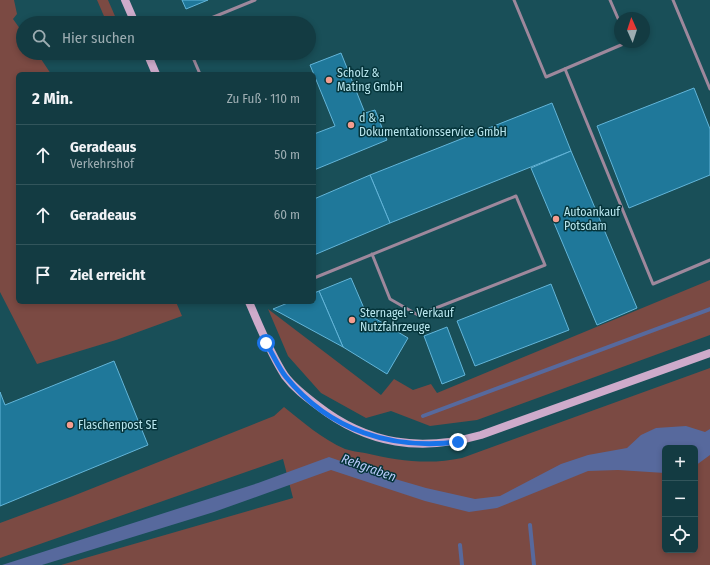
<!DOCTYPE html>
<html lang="de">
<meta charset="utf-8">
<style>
body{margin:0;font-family:"Fira Sans Condensed",sans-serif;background:#1c4249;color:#f1f3f6}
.controls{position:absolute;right:12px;bottom:12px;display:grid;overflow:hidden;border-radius:6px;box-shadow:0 2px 6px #0003}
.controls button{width:36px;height:36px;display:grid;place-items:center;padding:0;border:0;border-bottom:1px solid #32555b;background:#133b42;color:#f1f3f6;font:20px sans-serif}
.compass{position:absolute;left:614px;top:12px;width:36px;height:36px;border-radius:50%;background:#133b42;box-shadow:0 2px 6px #0003;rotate:357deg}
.stop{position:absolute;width:12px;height:12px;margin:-9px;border:3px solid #1a73e8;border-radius:50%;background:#fff}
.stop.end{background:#1a73e8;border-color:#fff;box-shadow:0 1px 4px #0008}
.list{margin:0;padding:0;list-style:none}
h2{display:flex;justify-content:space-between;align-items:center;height:52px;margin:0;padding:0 16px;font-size:17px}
h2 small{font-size:13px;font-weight:400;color:#9dadb2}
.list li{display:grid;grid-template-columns:26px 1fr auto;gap:12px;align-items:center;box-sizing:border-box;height:60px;padding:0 16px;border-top:1px solid #32555b}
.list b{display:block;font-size:15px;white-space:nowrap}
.list p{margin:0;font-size:13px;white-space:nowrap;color:#9dadb2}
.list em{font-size:13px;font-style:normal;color:#9dadb2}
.icon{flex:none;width:22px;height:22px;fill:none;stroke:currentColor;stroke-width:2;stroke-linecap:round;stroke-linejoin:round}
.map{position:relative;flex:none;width:710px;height:565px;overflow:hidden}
.search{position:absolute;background:#133b42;box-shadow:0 2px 6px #0003;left:16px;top:16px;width:300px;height:44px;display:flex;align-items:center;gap:10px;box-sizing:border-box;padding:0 14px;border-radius:22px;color:#9dadb2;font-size:15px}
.panel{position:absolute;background:#133b42;box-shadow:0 2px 6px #0003;left:16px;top:72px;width:300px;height:232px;border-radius:6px}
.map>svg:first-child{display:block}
.green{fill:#7b4a43;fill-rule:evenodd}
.water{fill:#57699d}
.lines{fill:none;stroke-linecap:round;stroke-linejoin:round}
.stream{stroke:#57699d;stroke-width:4}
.building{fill:#1f789a;stroke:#63b5d9}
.lane{stroke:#9e889c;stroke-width:3}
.secondary{stroke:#ceabcb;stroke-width:8}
.route{stroke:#1a73e8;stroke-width:5}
.poi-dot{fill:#f59d8f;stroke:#05343a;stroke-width:1.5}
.labels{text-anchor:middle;stroke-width:3;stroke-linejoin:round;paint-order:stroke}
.poi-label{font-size:12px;fill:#b9e6ee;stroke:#05343a;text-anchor:start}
.water-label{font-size:13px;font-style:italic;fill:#bacbfb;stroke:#05343a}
</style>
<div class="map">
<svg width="710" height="565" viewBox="0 0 710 565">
<rect width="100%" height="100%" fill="#194f58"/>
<g class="green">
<path d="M0,0H14L17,14L13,19L23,33V53H37L51,74H18V302H176L182,316L116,340L37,364L0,292Z"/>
<path d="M97,0H108L118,23H107Z"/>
<path d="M710,280V335L477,420L430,426L391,411L366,418L321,393L288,356L268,309L381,395L394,379L413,390L431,384L437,393Z"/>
<path d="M710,368V565H61L293,498L283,459L0,558V523L73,496L274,416L284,407C303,422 322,439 345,449C351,451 359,452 365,453C398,461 430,465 462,458ZM665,448H695V550H665Z"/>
</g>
<path class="water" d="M686,426L705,432L710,429V455L695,466V448H665V473L618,470L588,471L497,508L469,512L425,501L331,470L214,512L42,565H2L258,483L329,457L378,474L426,488L475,499L500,496L561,464L588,455L627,448L641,435L656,428Z"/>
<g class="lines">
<g class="stream">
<path d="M423,416L710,309"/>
<path d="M530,525L534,565"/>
<path d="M460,545L462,565"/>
</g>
</g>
<g class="building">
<path d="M182,0H208L186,9Z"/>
<path d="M341,53L365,113L375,110L387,140L314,170V134L335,126L310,65Z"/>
<path d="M694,88L710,129V175L629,208L597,126Z"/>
<path d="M552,103L571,151L390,223L370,175Z"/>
<path d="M571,151L637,308L597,325L531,168Z"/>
<path d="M370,175L390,223L314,255V199Z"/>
<path d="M351,278L366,313L408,338L387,374L343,347L319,291Z"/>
<path d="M551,284L569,330L475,366L457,321Z"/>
<path d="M319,291L343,347L273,309L290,302H314V293Z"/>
<path d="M447,327L465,375L442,384L424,336Z"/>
<path d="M114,361L148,445L0,506V392L5,405Z"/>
</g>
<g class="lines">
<g class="lane">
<path d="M514,0L546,77L628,42"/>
<path d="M610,0L620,23"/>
<path d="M673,0L710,89"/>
<path d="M199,23L255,0"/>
<path d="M191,53L200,74"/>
<path d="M565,69L653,284L710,260"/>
<path d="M314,278L516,196L545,265L418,315L390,299L372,254"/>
</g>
<g class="secondary">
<path d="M125,0L135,23"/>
<path d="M147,53L156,74"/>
<path d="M249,302C260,327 270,353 285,376C294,388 306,397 318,406C368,445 421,452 481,435L710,353"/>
</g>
</g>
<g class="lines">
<path class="route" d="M266,343C273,354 278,367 286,377C330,431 392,450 458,442"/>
</g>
<g class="poi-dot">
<circle cx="329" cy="80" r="4"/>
<circle cx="351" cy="125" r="4"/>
<circle cx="556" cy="219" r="4"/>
<circle cx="352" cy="320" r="4"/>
<circle cx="70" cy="425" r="4"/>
</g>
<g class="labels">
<g class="poi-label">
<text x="337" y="77">Scholz &amp;<tspan x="337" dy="14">Mating GmbH</tspan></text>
<text x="359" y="122">d &amp; a<tspan x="359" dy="14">Dokumentationsservice GmbH</tspan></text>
<text x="564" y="216">Autoankauf<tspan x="564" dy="14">Potsdam</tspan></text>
<text x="360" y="317">Sternagel - Verkauf<tspan x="360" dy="14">Nutzfahrzeuge</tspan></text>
<text x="78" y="429">Flaschenpost SE</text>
</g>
<g class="water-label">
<text transform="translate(369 467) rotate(20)" y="5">Rehgraben</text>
</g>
</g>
</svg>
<div class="controls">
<button>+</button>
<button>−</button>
<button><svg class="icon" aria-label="locate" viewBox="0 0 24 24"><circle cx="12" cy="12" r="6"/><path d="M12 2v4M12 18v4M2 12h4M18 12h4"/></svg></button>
</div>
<svg class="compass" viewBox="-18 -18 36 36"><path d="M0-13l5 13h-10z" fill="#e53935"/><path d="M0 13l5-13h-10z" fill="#9dadb2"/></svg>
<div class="stop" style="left:266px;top:343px"></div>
<div class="stop end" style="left:458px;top:442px"></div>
<div class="search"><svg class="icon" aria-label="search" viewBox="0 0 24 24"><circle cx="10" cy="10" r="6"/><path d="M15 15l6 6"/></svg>Hier suchen</div>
<section class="panel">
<h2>2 Min.<small>Zu Fuß · 110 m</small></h2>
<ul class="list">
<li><svg class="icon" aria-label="ahead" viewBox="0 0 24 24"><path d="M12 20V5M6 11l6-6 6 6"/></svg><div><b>Geradeaus</b><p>Verkehrshof</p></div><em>50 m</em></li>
<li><svg class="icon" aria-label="ahead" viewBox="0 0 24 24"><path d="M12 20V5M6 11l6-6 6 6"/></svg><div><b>Geradeaus</b></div><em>60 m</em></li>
<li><svg class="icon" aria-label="arrive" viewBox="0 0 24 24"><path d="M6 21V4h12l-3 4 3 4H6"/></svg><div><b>Ziel erreicht</b></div></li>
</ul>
</section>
</div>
